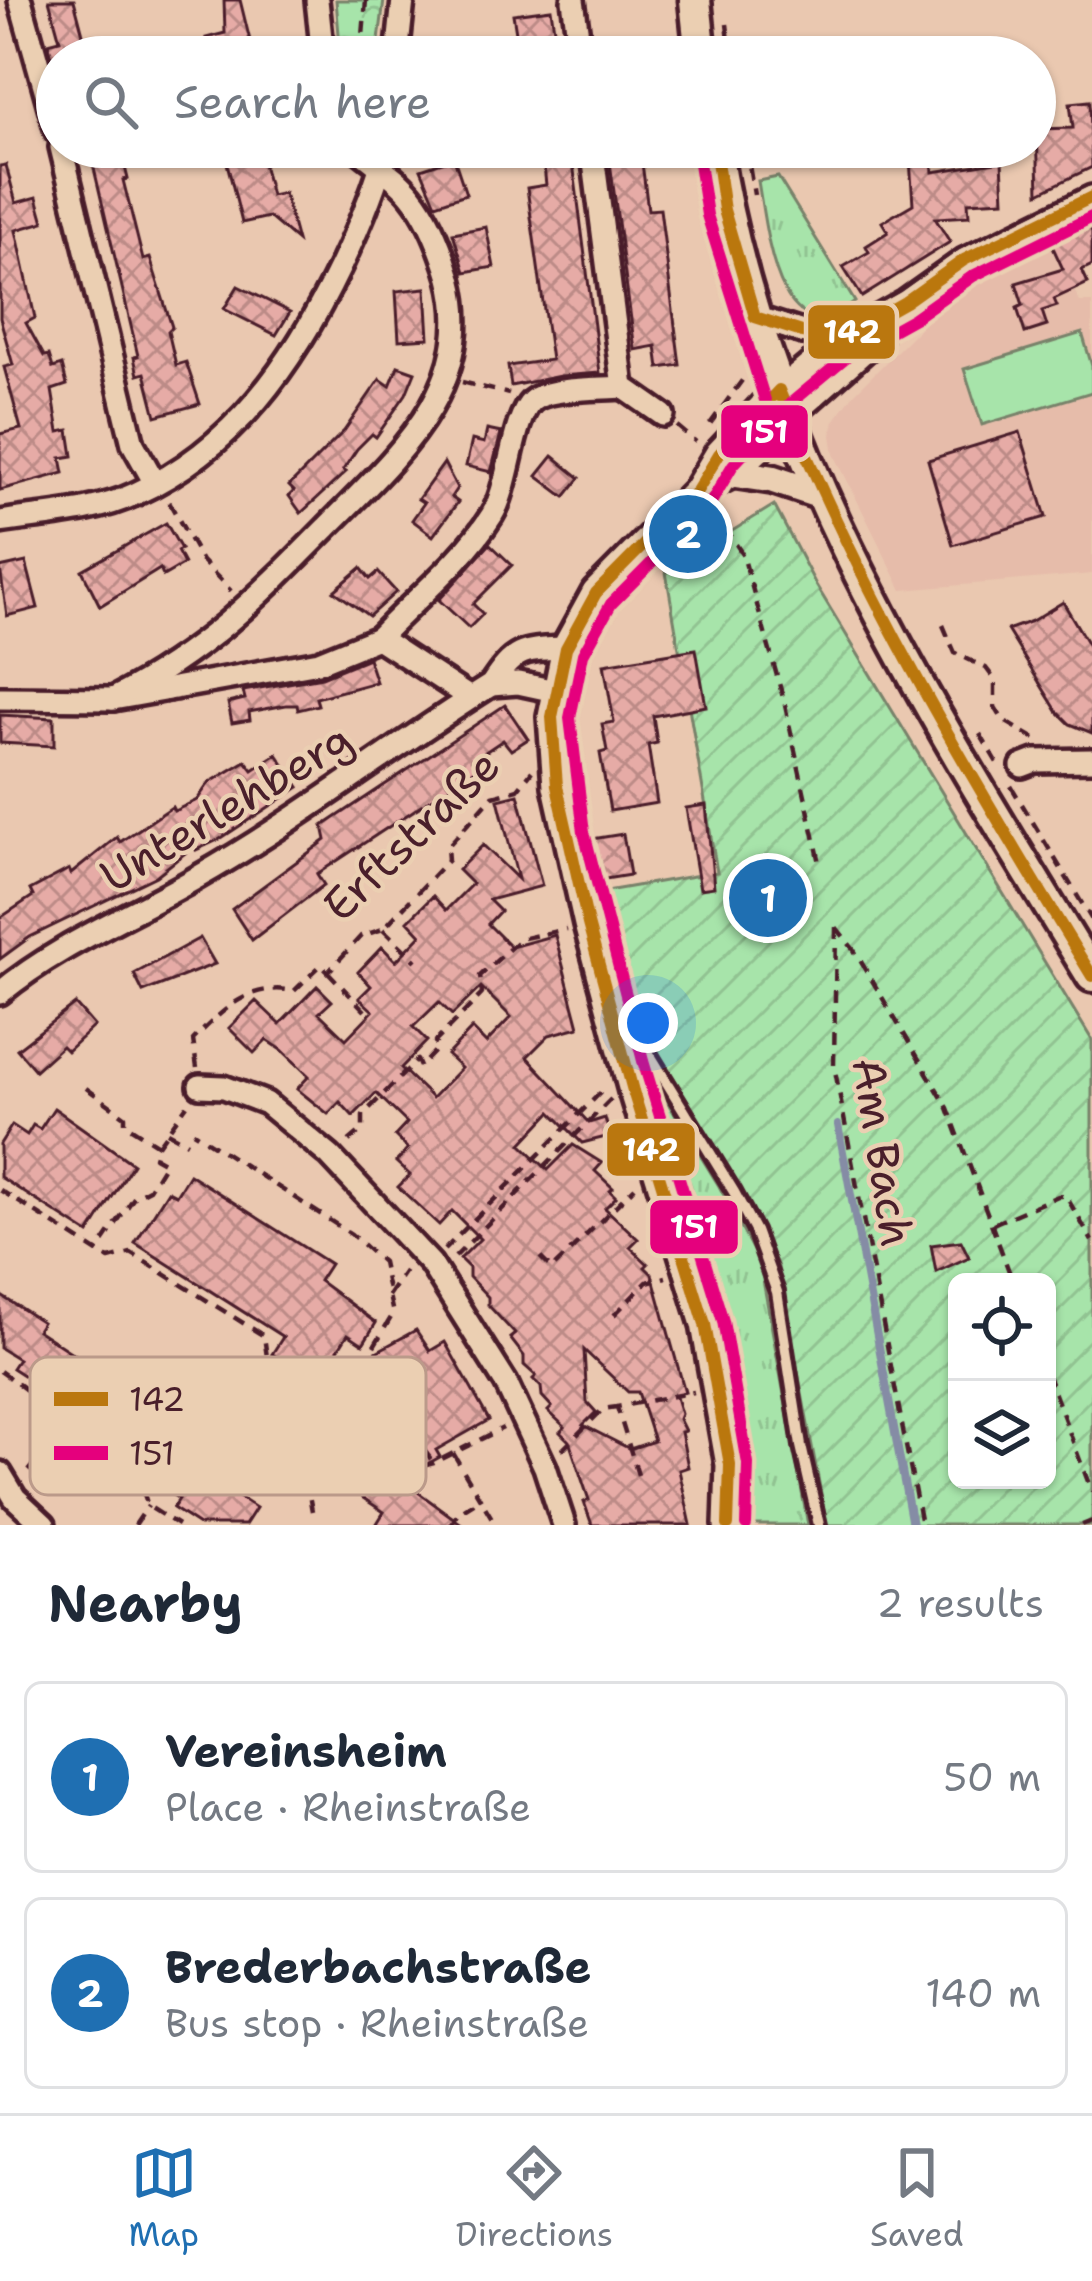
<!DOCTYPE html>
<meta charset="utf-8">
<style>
body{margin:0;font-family:"Shantell Sans",sans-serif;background:#f2f2f3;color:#1f2937}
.controls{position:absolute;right:36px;bottom:36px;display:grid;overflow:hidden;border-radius:18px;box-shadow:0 3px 9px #0004}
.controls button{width:108px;height:108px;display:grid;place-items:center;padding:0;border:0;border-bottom:3px solid #e0e1e3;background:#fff;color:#1f2937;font:60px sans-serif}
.you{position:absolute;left:648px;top:1023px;width:42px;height:42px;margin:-30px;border:9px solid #fff;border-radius:50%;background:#1a73e8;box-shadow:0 0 0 18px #1a73e833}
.badge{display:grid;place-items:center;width:78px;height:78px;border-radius:50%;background:#1f6fb2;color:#fff;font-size:39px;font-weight:700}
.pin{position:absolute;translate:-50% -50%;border:6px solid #fff;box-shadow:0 3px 12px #0006}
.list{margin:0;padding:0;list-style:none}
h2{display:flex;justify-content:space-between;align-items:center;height:156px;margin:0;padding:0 48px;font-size:51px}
h2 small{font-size:39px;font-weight:400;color:#747a83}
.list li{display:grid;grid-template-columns:78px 1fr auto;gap:36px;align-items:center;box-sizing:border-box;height:192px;margin:0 24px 24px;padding:0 24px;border:3px solid #e0e1e3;border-radius:18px}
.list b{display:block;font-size:45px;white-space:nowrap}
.list p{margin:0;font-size:39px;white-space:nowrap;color:#747a83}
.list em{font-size:39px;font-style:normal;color:#747a83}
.icon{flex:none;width:66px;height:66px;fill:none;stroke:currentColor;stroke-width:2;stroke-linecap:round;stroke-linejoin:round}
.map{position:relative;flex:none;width:1092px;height:1525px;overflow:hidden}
.search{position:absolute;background:#fff;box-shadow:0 3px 9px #0004;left:36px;right:36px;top:36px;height:132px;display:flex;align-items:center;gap:30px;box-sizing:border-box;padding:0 42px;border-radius:66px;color:#747a83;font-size:45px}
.sheet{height:588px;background:#fff}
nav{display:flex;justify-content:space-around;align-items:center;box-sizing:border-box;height:168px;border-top:3px solid #e0e1e3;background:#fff;font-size:33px;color:#747a83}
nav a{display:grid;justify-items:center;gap:6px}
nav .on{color:#1f6fb2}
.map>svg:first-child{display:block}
.built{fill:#e6bcaa}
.grass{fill:url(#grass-tufts);stroke:#78826a;stroke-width:3}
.forest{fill:url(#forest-crowns);stroke:#78826a;stroke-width:3}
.garden{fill:url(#garden-furrows);stroke:#78826a;stroke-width:3;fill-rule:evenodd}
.pitch{fill:#a7e4aa;stroke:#78826a;stroke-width:3}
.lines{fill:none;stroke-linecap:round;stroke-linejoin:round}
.stream{stroke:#858ca5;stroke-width:8}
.building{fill:url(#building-cross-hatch);stroke:#4a1f2b;stroke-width:3;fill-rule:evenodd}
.service-casing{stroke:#4a1f2b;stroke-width:20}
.minor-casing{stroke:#4a1f2b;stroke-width:30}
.tertiary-casing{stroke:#4a1f2b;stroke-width:36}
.secondary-casing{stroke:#4a1f2b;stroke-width:39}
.path{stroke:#4a1f2b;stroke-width:4.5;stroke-dasharray:12 9;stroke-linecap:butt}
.service{stroke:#ebcfb2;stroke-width:10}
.minor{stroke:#ebcfb2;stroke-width:21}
.tertiary{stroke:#ebcfb2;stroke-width:27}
.secondary{stroke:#ebcfb2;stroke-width:30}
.bus-1-casing{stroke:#ebcfb2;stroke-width:21}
.bus-2-casing{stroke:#ebcfb2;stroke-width:21}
.bus-1{stroke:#ba770f;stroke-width:12}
.bus-2{stroke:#e5007d;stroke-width:12}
.labels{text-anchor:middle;stroke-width:9;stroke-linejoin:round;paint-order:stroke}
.street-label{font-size:45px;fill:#4a1f2b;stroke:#ebcfb2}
.key{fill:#ebcfb2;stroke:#bb9a8a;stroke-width:3}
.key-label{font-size:33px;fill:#4a1f2b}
.line-badge{stroke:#ebcfb2;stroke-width:4.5}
.badge-label{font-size:33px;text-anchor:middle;font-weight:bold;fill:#fff}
</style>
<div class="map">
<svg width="1092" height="1525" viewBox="0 0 1092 1525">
<defs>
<pattern id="grass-tufts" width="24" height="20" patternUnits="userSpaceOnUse" patternTransform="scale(3)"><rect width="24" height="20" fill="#a7e4aa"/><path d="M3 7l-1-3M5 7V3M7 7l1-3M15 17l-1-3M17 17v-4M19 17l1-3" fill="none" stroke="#91c392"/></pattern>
<pattern id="forest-crowns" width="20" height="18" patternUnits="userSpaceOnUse" patternTransform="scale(3)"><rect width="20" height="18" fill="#a7e4aa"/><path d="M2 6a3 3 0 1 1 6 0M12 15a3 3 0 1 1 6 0" fill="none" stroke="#91c392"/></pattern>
<pattern id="garden-furrows" width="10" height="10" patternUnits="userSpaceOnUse" patternTransform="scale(3)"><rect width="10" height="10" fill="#a7e4aa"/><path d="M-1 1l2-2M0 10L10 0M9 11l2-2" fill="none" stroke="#91c392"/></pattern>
<pattern id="building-cross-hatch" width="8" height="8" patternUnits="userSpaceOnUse" patternTransform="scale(3)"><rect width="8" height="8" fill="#e6aba6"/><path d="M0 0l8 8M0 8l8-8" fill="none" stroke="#bc8b87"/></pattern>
</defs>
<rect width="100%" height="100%" fill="#eac8b0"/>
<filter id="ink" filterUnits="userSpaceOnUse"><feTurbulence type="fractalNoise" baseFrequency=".00833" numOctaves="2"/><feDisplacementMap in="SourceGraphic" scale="24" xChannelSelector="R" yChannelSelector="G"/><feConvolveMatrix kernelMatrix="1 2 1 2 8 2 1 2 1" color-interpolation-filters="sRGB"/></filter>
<g filter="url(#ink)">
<path class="built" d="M1049,239L1080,302H1092V574L902,590L834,454L831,435L834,421L853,395L930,318L978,281L1046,248Z"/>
<g class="grass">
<path d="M778,177L855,302C777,363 766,226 758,181Z"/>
<path d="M639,1056L719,1186L760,1264L808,1525H744L728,1361Z"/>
</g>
<path class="forest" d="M336,0H384L377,57H341Z"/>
<path class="garden" d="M774,505L816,585L1092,1040V1525H827L778,1267L752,1207L628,1002L601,892L717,872L666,572ZM957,1282H1047V1480H957Z"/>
<path class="pitch" d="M1082,333L1092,366V392L982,425L964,369Z"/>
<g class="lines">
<path class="stream" d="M838,1125L912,1525"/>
</g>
<g class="building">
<path d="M49,0H74L89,57H52L48,43L60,40Z"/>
<path d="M224,0H240L254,57H211L206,38L225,33Z"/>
<path d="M551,9L558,57H520L513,14Z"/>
<path d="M1090,101L1092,167L1039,193L1037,129L1073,128L1070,103Z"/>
<path d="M89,147H120L128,179L123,180L143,260L150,258L172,327L168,331L176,365L186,362L200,404L156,416L145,373L138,375L134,357L138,356Z"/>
<path d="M223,147H259L271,196L284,193L297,241L269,217L242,223Z"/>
<path d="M542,147H571L600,373L560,376L511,386L508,366L551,360L527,188L546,185Z"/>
<path d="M608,147H640L648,210L660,209L680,365L659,368L656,346L635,350Z"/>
<path d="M932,157L933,172L1002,161L1004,200L968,202L969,216L935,218L950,242L862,297L843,267L869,252L866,246L888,232L882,222L913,204L910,159Z"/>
<path d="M454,158L466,194L436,204L421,169Z"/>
<path d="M6,165L16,203L37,197L44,222L16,230L35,318L26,323L44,356L49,355L53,368L62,365L67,385L52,390L59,432L69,430L73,456L61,458L64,473L0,490V434L21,429L4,367L13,365L0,318V166Z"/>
<path d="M1087,221L1092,232V265L1082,270L1088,283L1054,299L1057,306L1042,311L1047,326L1025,333L1017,308L1023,305L1016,283L1063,269L1049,239Z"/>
<path d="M486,227L494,267L465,272L453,233Z"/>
<path d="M238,286L290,312L276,335L224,309Z"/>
<path d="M426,288L429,338L399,340L396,291Z"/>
<path d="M398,366L415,372L406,394L376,437L372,434L357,449L343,470L346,472L301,513L289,496L294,491L289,486L344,431L380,379L390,386Z"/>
<path d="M487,430L501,433L491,472L466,466L472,440L484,443Z"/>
<path d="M1020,432L1046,517L953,545L928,460Z"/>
<path d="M553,456L580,478L565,497L537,476Z"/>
<path d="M444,463L457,488L451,497L458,502L433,536L412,520L424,503L418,499Z"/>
<path d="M166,523L181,549L177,551L184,564L163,576L160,569L100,606L82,570Z"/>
<path d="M490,544L512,565L473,604L483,614L469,628L439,600Z"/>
<path d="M26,562L38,608L7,616L0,568Z"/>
<path d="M361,568L370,579L378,572L396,592L369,616L334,591Z"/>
<path d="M1063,602L1092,651V733L1070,724L1057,711L1007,630L1032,621Z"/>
<path d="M696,649L706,706L653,716L657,743L648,745L657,803L610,811L600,753L607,751L602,724L614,722L604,664Z"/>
<path d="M368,658L376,682L316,698L318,705L298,710L297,705H286L249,712L250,720L232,723L228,703L245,699L243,691L322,677Z"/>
<path d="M505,705L528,739L511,750L503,740L472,761L477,769L317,874L324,885L252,940L232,909L326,840L323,826Z"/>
<path d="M0,715L54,718V746L0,743Z"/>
<path d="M277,754L299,787L220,839L196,850L194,846L156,876L30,937L0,959V918L33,896L30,890L69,869L71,874L117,837L120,842L172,807L174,811L197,800L209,783L246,761L253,770Z"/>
<path d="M518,794L542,886L489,900L500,911L488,924L511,947L555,935L579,1027L549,1035L527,1057L589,1123L605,1118L610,1136L582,1143L551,1112L521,1144L548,1170L573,1145L602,1163L595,1171L613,1188L610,1191L616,1197L605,1208L638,1239L630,1247L648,1264L645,1267L652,1274L685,1392L675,1394L681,1414L679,1419L685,1431L681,1432L688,1467L679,1470L691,1525H592L584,1502L589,1500L569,1441L560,1432L565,1427L548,1411L552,1407L542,1396L541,1387L533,1379L536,1376L524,1365V1356L510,1338L515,1334L488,1305V1297L469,1277V1268L460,1259L480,1239L452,1211L439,1225L398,1187L410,1175L396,1162L408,1149L395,1136L407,1123L376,1093L353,1116L340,1102L328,1114L297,1089L309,1076L282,1050L267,1040L254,1053L229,1028L256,1001L280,1024L317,986L332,1001L319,1013L346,1039L373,1011L359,998L371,986L358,972L382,947L396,961L421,935L408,921L433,896L446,910L472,884L458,870L483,845L518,879L498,799ZM481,987L511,1017L486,1043L472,1029L447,1055L461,1068L432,1098L401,1068L427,1041L413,1027L439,1002L452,1015ZM584,1350L628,1392H638L654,1441L630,1449L583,1425L596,1412L587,1402Z"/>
<path d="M706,805L714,887L700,889L686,808Z"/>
<path d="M623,834L630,875L599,880L592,839Z"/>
<path d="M780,870L790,921L755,926L747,876Z"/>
<path d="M200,938L215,964L143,992L134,974Z"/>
<path d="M75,1004L94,1026L67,1051L62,1046L35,1070L17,1049Z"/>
<path d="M54,1108L133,1164L89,1234L0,1177V1144L12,1125L27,1135L33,1125L40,1129Z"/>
<path d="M189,1174L330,1264L319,1281L376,1323L363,1344L348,1334L317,1383L272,1354L283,1337L135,1243L168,1191L176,1195Z"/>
<path d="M961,1241L969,1257L936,1272L931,1245Z"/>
<path d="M0,1295L42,1322L37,1330L95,1368L90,1377L149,1415L144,1423L203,1461L197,1470L256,1508L245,1525H199L173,1508L179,1499L120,1461L125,1452L66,1415L71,1406L12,1368L18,1359L0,1348Z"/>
<path d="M416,1330L430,1351L445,1342L489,1420L436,1450L440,1457L400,1479L463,1525H376L384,1512L363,1498L365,1494L353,1487L356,1484L340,1474L346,1465L323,1451L351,1408L412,1447L369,1370L387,1359L376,1352Z"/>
</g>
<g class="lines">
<defs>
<path id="service" d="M624,1025L642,1042L734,1192L755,1231L777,1292L801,1446L819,1525"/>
<g id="minor">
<path d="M20,0L57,132"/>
<path d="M317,0L323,57"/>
<path d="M573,0L581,57"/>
<path d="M397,57L403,0"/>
<path d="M61,147L133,444L155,483"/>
<path d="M592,147L623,387L663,415"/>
<path d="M755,317L802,332L841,338"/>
<path d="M779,390L841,338L905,302L964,260L1092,197"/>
<path d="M790,418L872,345L898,312"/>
<path d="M0,522C44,515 95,513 135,494C234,449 294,363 340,267C358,229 376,188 386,147"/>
<path d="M378,638C415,599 463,561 492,515C510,486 512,419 532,401C547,387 602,389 623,387"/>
<path d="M491,685L518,683L555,691"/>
<path d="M0,698L113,699L319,662L378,638L470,698"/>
<path d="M113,699C205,651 255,600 327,527C396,457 479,386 450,278C442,251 429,217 411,195C396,176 373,163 355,147"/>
<path d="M1022,766L1035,761L1092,760"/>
<path d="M0,993C59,944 133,915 198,877C300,819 392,747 491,685C515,648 523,650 566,648"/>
<path d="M200,1086L224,1087L266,1103L330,1156L431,1264L506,1383L545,1467L564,1525"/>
<path d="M0,1473L15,1498L44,1525"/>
</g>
<g id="tertiary">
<path d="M732,473L772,479L820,495"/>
<path d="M697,491L732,473L790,418"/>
<path d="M728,1525L730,1465L705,1324L633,1091L588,924L557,786L552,717L566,648L596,593L697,491L719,454L779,390"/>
</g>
<g id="secondary">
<path d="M695,0L701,57"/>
<path d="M715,147C763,454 934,716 1092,976"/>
</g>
</defs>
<use href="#service" class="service-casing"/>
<use href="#minor" class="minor-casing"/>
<use href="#tertiary" class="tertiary-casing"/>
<use href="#secondary" class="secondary-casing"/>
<g class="path">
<path d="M366,0L363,36L375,57"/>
<path d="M727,24L731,57"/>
<path d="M746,147L754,195"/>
<path d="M462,382L509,394"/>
<path d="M710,424L746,375"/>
<path d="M677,426L696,442"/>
<path d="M169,502L202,561L231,591"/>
<path d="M713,509L743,555L784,701L820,863"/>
<path d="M943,625L955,653L986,668L995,680V707L1003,720L1035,739"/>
<path d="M980,734L999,766"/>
<path d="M1011,786L1092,920"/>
<path d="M836,927L834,1065L921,1525"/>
<path d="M836,927L854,950L948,1108L1013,1282"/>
<path d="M383,929L416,961"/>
<path d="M328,972L365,1011"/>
<path d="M197,1068L193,1040C223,1010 249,982 294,991L321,965L328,972L361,936L383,929L448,860L447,847L493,796L518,789L532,771"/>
<path d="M86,1088L125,1116V1124L158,1145L154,1157L165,1163L149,1189L135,1196L97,1251"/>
<path d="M167,1132L187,1143"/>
<path d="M349,1141L363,1129V1115L417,1060L420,1067L438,1048L435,1042L482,994L480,976L520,939L566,929"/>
<path d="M158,1145L187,1105"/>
<path d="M0,1190L109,1259L131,1253L264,1336L268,1364L298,1383V1389L315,1401L324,1399L346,1369L367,1358L393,1314L382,1262L351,1234L193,1132"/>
<path d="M993,1224L1058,1196H1066L1092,1241"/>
<path d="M444,1250L605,1088"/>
<path d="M455,1257L611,1099"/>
<path d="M540,1257L552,1269L635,1187"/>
<path d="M388,1296L405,1271"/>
<path d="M614,1315L647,1282L666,1277"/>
<path d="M0,1371L36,1397L59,1422L102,1449L112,1471L144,1494L148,1506L178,1525"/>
<path d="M1047,1373L1092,1492"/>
<path d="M368,1435L380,1418L394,1412L434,1463"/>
<path d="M562,1450L603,1409L617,1407"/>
<path d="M453,1453L496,1525"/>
<path d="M28,1471L65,1427"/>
<path d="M638,1475L617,1407L694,1392"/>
<path d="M409,1481L419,1467L434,1463L503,1428"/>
<path d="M312,1511L305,1473L367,1376L394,1412"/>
<path d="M135,1525L148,1506"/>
<path d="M451,1525L458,1513L480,1499"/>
<path d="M1082,1525L1092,1521"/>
</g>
<use href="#service" class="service"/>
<use href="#minor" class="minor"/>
<use href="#tertiary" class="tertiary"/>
<use href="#secondary" class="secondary"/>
<defs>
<g id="bus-1">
<path d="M715,147L724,210L755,317L802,332L841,338L905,302L964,260L1092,197"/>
<path d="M728,1525L730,1465L705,1324L633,1091L588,924L557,786L552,717L566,648L596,593L697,491L719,454L779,390C862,597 976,786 1092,976"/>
</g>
<g id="bus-2">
<path d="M697,150L707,215L769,413L753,428"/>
<path d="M746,1525L748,1464L723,1321L643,1061L584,832L570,718L583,654L611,604L710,504L733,465L791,403L851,353L914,318L973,276L1092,217"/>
</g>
</defs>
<use href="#bus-1" class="bus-1-casing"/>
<use href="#bus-2" class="bus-2-casing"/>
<use href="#bus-1" class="bus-1"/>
<use href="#bus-2" class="bus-2"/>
</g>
</g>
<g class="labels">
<g class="street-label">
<text transform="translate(226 807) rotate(-31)" y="16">Unterlehberg</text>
<text transform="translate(411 835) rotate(-44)" y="16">Erftstraße</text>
<text transform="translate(883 1152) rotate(81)" y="16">Am Bach</text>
</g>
</g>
<rect x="30" y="1357" width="396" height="138" rx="18" class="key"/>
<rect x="54" y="1392" width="54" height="14" fill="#ba770f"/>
<rect x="54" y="1446" width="54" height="14" fill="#e5007d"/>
<g class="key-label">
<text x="129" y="1411">142</text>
<text x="129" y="1465">151</text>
</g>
<g class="line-badge">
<rect x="806" y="303" width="91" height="58" rx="12" fill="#ba770f"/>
<rect x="719" y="403" width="91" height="57" rx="12" fill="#e5007d"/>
<rect x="605" y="1121" width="92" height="57" rx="12" fill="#ba770f"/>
<rect x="648" y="1198" width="92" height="58" rx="12" fill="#e5007d"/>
</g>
<g class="badge-label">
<text x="852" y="343">142</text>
<text x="764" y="443">151</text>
<text x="651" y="1161">142</text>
<text x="694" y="1238">151</text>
</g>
</svg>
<div class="controls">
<button><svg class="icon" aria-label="locate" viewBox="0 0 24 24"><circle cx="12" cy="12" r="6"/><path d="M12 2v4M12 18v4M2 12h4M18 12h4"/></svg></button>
<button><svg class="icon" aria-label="layers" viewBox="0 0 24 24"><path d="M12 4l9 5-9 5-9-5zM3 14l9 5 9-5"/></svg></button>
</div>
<div class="you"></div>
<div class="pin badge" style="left:768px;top:898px">1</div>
<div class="pin badge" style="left:688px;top:534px">2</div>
<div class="search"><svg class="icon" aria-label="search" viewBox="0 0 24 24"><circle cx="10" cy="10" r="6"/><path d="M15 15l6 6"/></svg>Search here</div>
</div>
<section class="sheet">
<h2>Nearby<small>2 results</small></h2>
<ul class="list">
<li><span class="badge">1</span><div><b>Vereinsheim</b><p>Place · Rheinstraße</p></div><em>50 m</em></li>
<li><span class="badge">2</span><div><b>Brederbachstraße</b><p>Bus stop · Rheinstraße</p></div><em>140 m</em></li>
</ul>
</section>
<nav>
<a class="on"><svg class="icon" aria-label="map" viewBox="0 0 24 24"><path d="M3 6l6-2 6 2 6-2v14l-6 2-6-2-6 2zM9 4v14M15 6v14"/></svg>Map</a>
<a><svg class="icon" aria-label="directions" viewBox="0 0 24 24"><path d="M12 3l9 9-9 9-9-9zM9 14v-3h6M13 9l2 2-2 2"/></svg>Directions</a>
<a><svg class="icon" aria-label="saved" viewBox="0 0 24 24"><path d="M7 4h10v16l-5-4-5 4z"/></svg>Saved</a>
</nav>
